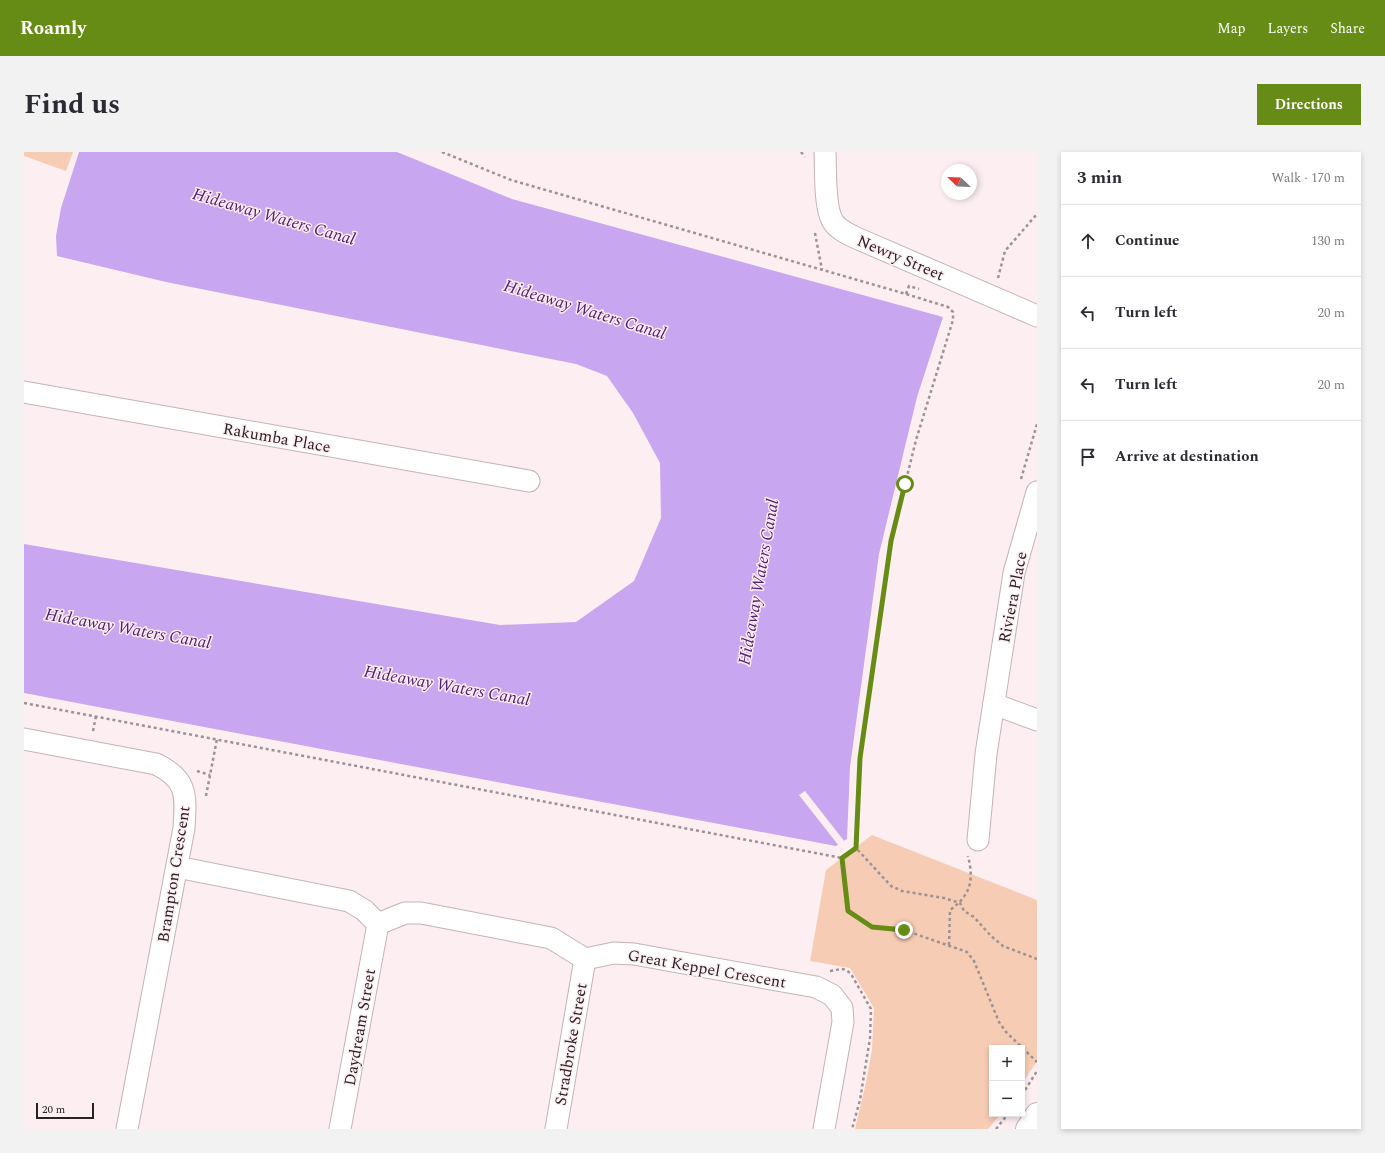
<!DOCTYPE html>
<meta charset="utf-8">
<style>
body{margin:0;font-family:Spectral,serif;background:#f2f2f3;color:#2b2b33}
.controls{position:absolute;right:12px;bottom:12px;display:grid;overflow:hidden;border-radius:0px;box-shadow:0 2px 6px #0003}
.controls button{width:36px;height:36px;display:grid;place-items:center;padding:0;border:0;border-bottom:1px solid #e1e1e2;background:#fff;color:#2b2b33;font:20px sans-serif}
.compass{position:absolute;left:917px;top:12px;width:36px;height:36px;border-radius:50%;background:#fff;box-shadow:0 2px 6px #0003;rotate:293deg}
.scale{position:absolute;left:12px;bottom:10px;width:58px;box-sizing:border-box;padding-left:4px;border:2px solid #292224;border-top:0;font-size:11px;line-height:14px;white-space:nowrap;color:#292224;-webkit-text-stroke:3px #fdeef2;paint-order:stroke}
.stop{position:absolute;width:12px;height:12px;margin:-9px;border:3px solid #668c16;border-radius:50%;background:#fff}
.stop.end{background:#668c16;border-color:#fff;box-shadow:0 1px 4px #0008}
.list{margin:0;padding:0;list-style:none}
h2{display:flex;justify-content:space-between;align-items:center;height:52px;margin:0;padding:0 16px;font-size:17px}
h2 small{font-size:13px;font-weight:400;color:#7c7c81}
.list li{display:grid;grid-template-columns:26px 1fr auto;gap:12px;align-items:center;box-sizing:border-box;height:72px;padding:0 16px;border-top:1px solid #e1e1e2}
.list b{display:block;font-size:15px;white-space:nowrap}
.list em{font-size:13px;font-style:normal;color:#7c7c81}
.icon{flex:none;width:22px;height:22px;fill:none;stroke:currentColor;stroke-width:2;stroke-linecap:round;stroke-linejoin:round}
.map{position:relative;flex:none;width:1013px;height:977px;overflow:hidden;border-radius:0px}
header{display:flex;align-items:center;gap:24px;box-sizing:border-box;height:56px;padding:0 20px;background:#668c16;color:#fff}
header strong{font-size:19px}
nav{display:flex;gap:22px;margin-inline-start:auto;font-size:14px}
.intro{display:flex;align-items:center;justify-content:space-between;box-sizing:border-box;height:96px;padding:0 24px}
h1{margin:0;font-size:28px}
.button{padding:10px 18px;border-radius:0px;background:#668c16;color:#fff;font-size:14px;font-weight:700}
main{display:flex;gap:24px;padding:0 24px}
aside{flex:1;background:#fff;border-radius:0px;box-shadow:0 2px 6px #0003}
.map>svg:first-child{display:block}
.green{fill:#f7ccb5}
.water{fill:#c9a6f0}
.pier{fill:#fdeef2}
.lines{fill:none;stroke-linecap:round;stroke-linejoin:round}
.street-casing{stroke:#c5b2b8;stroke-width:23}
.secondary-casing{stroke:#c5b2b8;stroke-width:24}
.path{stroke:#9d9194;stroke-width:2.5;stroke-dasharray:3 3;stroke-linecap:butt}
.street{stroke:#fff;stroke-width:21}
.secondary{stroke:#fff;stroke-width:22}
.route{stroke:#668c16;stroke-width:5}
.labels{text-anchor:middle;stroke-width:3;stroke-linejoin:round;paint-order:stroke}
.street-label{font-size:16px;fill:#292224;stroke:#fdeef2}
.water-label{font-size:17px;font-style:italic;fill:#4f2075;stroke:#fdeef2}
</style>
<header>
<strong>Roamly</strong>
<nav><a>Map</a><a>Layers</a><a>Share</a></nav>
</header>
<div class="intro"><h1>Find us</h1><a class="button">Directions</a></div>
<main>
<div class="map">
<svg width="1013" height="977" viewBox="0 0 1013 977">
<rect width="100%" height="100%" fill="#fdeef2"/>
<g class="green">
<path d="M0,0H49L42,19L0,4Z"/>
<path d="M848,683L1013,748V909L998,932V896H968V962H977L964,977H831L841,935L848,898L850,856L826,816L786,809L802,718Z"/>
</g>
<path class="water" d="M55,0H373L488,47L919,165L893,245L855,402L826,615L823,687L812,694L0,541V392L476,473L552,470L610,429L637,366L636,311L609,261L583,224L552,212L142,130L33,104L32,84L37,56Z"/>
<path class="pier" d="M781,639L821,690L815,694L775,643Z"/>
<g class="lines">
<defs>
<g id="street">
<path d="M801,0C802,18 800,52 808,68C812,76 822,81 830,85L1013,164"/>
<path d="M0,240L505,329"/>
<path d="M970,552L1013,568"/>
<path d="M0,587L132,612C164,627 162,644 160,676L103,977"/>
<path d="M954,688L962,602L990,421L1013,340"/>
<path d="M153,715L325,749L340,758L354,772L381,761H397L527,786L561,807L590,801L610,802L792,835L808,843L818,856L819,870L800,977"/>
<path d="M316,977L354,772"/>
<path d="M532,977L561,807"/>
</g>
<path id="secondary" d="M1003,977L1013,962"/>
</defs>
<use href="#street" class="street-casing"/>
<use href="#secondary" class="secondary-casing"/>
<g class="path">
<path d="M418,0L487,28L882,142L924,155L929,160V168L892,288L867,389L836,606L832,696L867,734L878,739L920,746L936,751L940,759L950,765L967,784L979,794L1013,807"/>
<path d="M777,0L781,5"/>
<path d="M791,81L798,118"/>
<path d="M974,126L981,99L1013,62"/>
<path d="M882,142L885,134L895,137"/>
<path d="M997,327L1013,272"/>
<path d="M0,551L818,706L832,696"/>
<path d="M69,579L72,564"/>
<path d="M173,619L186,623"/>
<path d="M182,644L193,587"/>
<path d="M818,706L823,759L848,775L880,778L943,800L950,809L975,870L982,880L1013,910"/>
<path d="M925,793L926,758C947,743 950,728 944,704"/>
<path d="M806,819C816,818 819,814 827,822L847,857L846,886L836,948L828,977"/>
<path d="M998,943L1013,919"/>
<path d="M972,977L984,962"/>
</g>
<use href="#street" class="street"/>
<use href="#secondary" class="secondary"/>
</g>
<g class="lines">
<path class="route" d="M880,778L848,775L824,759L818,706L832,696L836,606L867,389L881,332"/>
</g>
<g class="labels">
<g class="street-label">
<text transform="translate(877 105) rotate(23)" y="6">Newry Street</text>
<text transform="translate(253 285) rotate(10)" y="6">Rakumba Place</text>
<text transform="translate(988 445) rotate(-79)" y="6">Riviera Place</text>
<text transform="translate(149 722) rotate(-81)" y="6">Brampton Crescent</text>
<text transform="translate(683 816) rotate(10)" y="6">Great Keppel Crescent</text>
<text transform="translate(335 875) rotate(-80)" y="6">Daydream Street</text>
<text transform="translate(546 892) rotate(-80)" y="6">Stradbroke Street</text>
</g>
<g class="water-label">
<text transform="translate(250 64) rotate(16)" y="6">Hideaway Waters Canal</text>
<text transform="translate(561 157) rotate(17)" y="6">Hideaway Waters Canal</text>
<text transform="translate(734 430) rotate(-80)" y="6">Hideaway Waters Canal</text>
<text transform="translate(104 476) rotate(10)" y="6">Hideaway Waters Canal</text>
<text transform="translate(423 533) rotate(10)" y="6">Hideaway Waters Canal</text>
</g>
</g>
</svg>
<div class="controls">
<button>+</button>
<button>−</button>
</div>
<svg class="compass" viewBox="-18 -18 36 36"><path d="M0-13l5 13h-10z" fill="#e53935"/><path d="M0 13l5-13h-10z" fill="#7c7c81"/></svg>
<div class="scale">20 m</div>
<div class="stop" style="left:881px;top:332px"></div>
<div class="stop end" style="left:880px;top:778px"></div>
</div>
<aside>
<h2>3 min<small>Walk · 170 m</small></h2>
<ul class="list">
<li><svg class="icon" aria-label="ahead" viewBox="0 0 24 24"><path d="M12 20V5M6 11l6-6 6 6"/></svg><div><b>Continue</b></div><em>130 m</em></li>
<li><svg class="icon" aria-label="left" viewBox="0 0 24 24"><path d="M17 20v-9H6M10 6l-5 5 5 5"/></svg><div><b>Turn left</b></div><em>20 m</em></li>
<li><svg class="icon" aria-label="left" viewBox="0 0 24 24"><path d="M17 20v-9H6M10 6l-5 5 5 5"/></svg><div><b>Turn left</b></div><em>20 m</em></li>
<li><svg class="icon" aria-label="arrive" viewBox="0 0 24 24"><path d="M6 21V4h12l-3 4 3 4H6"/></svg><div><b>Arrive at destination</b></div></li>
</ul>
</aside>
</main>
